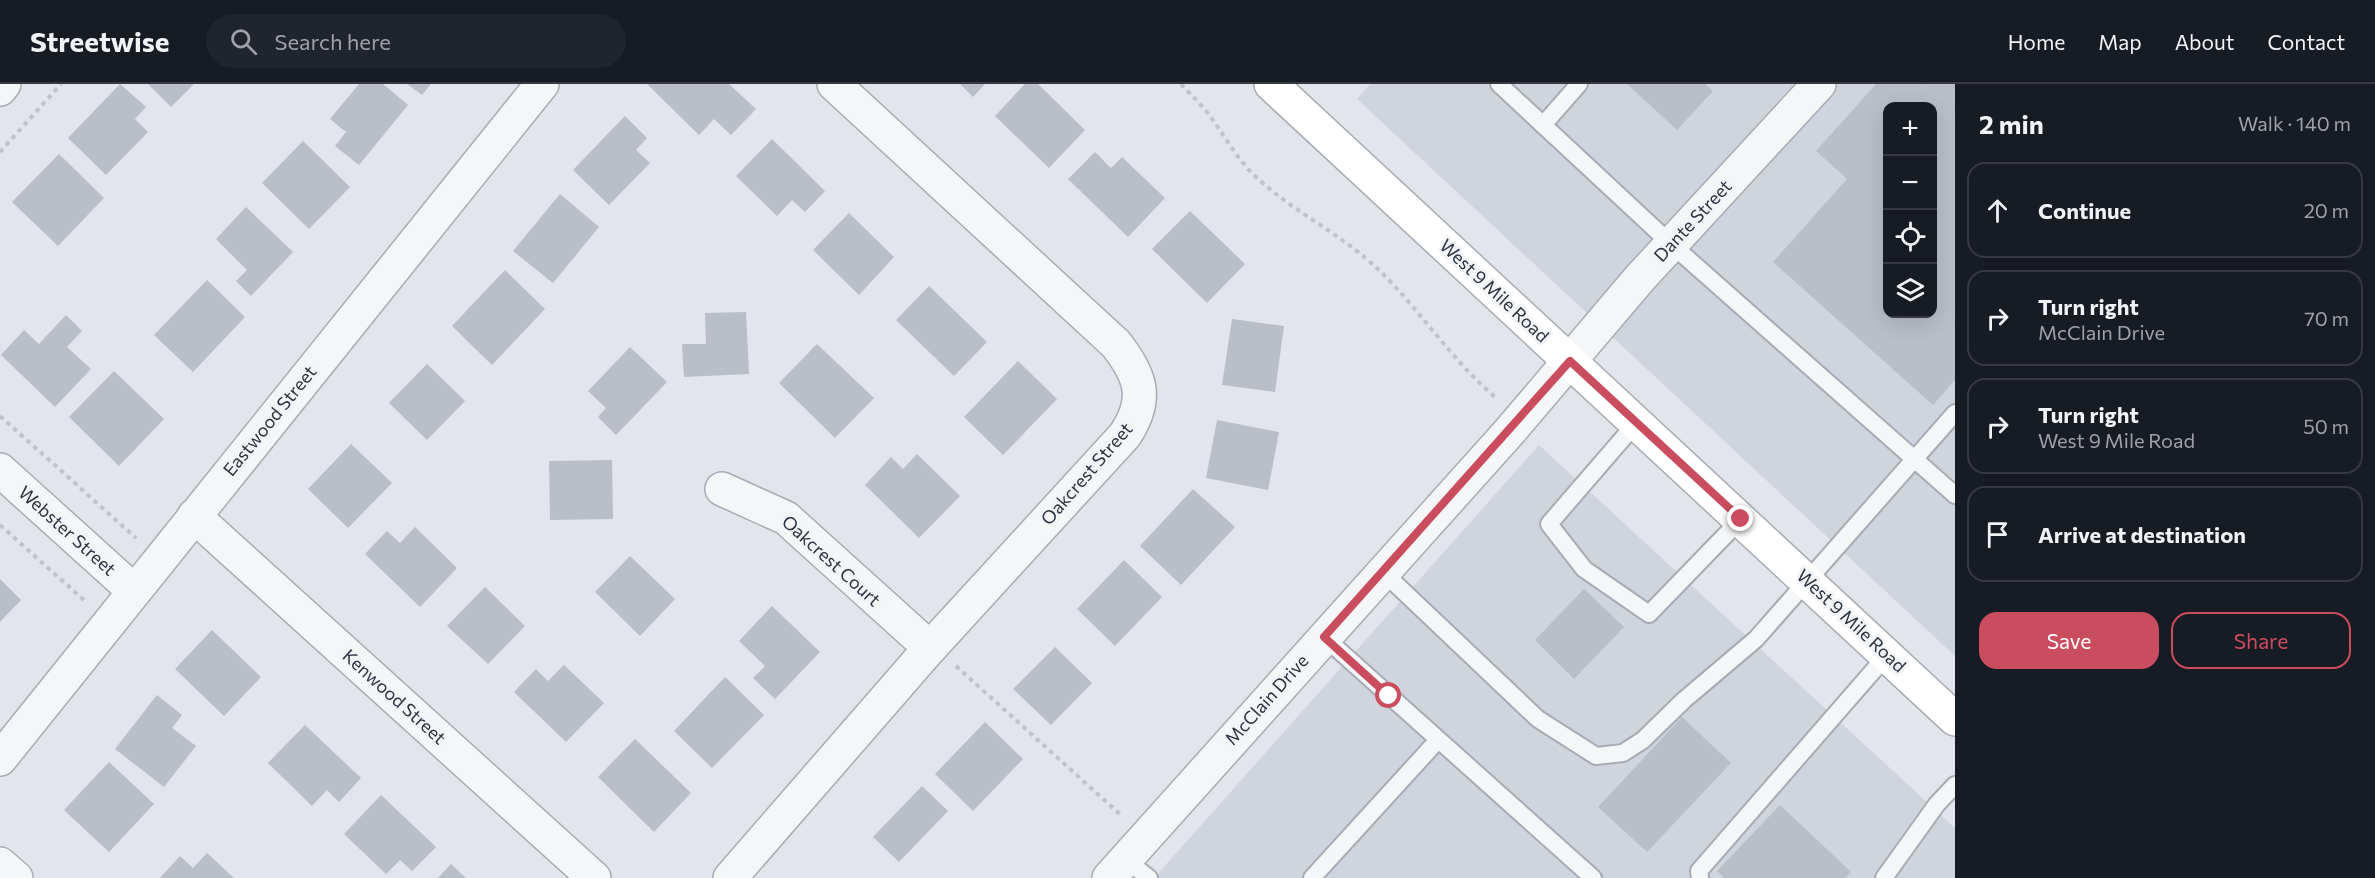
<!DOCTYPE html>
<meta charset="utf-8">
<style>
body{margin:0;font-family:Commissioner,sans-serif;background:#20242c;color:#f1f3f6}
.controls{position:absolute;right:18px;top:18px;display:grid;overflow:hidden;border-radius:12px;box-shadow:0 6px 24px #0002}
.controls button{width:54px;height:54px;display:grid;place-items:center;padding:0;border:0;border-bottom:2px solid #363941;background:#171b24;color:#f1f3f6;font:30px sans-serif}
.stop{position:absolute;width:18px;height:18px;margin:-14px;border:4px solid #ca4d5f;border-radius:50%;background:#fff}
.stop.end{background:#ca4d5f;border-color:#fff;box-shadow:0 2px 6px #0008}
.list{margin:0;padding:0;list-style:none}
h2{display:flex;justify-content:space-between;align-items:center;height:78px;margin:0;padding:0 24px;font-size:26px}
h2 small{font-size:20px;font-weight:400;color:#9ea1a6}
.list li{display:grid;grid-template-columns:39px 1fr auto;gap:18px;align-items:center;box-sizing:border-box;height:96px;margin:0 12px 12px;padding:0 12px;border:2px solid #363941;border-radius:18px}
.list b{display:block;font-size:22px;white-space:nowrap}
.list p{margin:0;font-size:20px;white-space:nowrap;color:#9ea1a6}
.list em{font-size:20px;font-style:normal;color:#9ea1a6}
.actions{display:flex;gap:12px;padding:18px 24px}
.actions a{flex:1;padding:14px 0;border:2px solid #ca4d5f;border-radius:18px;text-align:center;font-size:21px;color:#ca4d5f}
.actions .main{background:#ca4d5f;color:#fff}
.icon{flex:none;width:33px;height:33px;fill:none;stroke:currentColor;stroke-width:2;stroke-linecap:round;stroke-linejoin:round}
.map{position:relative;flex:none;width:1955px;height:794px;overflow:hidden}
header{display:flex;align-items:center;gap:36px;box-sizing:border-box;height:84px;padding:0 30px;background:#171b24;border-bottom:2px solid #363941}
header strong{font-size:28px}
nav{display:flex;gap:33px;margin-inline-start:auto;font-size:21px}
.search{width:420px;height:54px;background:#20242c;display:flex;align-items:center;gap:15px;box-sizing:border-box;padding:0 21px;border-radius:33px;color:#9ea1a6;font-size:22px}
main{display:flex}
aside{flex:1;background:#171b24}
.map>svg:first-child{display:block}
.built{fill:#d0d4dc;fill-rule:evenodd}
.building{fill:#b9bec7;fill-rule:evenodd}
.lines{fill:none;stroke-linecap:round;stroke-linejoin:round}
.service-casing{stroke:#a7acb4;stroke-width:20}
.minor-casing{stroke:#a7acb4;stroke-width:36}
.secondary-casing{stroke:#a7acb4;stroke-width:36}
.path{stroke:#c0c3c8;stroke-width:4;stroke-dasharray:4.5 4.5;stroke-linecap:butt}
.service{stroke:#f5f6f8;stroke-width:16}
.minor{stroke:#f5f6f8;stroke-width:33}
.secondary{stroke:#fff;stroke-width:33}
.route{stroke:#ca4d5f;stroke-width:8}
.labels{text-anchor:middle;stroke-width:6;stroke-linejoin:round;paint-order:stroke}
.street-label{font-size:18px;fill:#2b3341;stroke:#f2f4f7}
</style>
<header>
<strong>Streetwise</strong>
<div class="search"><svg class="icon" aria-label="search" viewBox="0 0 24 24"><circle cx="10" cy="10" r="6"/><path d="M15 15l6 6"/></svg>Search here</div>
<nav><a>Home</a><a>Map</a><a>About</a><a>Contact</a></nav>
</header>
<main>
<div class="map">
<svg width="1955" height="794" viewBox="0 0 1955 794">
<rect width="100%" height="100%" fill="#e2e5ea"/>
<g class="built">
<path d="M1370,0H1955V572L1357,15ZM1888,22H1932V230H1888Z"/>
<path d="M1539,361L1955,744V794H1154Z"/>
</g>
<g class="building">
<path d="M120,0L146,23L135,35L148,48L106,91L68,54Z"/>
<path d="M148,0H194L171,23Z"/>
<path d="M359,0H383L408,21L359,81L335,62L346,48L330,35Z"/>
<path d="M407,0H431L422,11Z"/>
<path d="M647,0H729L756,25L731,51L714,35L699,51Z"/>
<path d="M960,0H985L973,13Z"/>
<path d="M1025,0H1038L1085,46L1049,84L995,32Z"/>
<path d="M1627,0H1705L1713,7L1677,46Z"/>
<path d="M1876,0H1955V296L1933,321L1773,178L1847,95L1816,67ZM1888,22H1932V230H1888Z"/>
<path d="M625,32L647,54L636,66L650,79L609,121L573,86Z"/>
<path d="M772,55L825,107L805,128L792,116L777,132L736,92Z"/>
<path d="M303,57L350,103L309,145L262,99Z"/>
<path d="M1095,68L1111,84L1122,73L1165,114L1128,153L1068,95Z"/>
<path d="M59,70L104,114L58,162L12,118Z"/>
<path d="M560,110L599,143L553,199L513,167Z"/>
<path d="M246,123L293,168L251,212L236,197L247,186L216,155Z"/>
<path d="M1190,127L1245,180L1207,219L1152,165Z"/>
<path d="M849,129L894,173L859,211L813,166Z"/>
<path d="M505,186L545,225L492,281L452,242Z"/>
<path d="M207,196L245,233L193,288L154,251Z"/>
<path d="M929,202L987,258L954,292L896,236Z"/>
<path d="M746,228L749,290L684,293L682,260H706L705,229Z"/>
<path d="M66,231L82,247L67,263L91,285L55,323L1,271L24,246L39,260Z"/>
<path d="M1232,235L1284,242L1275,308L1222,301Z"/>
<path d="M817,260L874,314L835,354L779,299Z"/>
<path d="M630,263L667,298L616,351L598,333L606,324L588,307Z"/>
<path d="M1018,277L1057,315L1003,371L964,333Z"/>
<path d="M427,280L465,317L427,356L389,319Z"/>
<path d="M114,287L164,335L119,382L69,333Z"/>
<path d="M1217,336L1279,348L1268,406L1206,394Z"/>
<path d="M351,360L392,399L348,444L308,405Z"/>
<path d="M917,370L960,412L919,454L865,401L891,373L903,385Z"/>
<path d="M612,376L613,435L550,436L549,377Z"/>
<path d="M1193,405L1235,443L1181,501L1140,462Z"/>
<path d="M415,443L457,484L420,523L365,470L387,447L400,459Z"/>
<path d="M630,472L675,515L640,552L595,508Z"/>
<path d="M1124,476L1162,513L1115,562L1077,525Z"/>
<path d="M0,495L21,516L0,538Z"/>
<path d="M485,503L525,542L488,580L447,542Z"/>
<path d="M1584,505L1624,543L1574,595L1535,556Z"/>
<path d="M772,522L820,568L775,615L753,594L765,582L739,557Z"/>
<path d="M212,546L261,593L224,632L175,585Z"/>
<path d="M1055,563L1092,599L1051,641L1013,605Z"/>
<path d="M564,581L604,619L566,658L514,608L536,585L548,597Z"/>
<path d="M725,593L764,631L712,684L674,647Z"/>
<path d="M157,611L182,631L172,644L196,662L164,703L115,665Z"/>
<path d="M1682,633L1731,679L1647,768L1598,723Z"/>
<path d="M985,638L1023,675L973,727L935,690Z"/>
<path d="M305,641L361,694L339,718L327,706L312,722L268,679Z"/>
<path d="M635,655L691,709L654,748L598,693Z"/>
<path d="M109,678L154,720L109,768L64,726Z"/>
<path d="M922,702L948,727L899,778L873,753Z"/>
<path d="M381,711L436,763L412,787L400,776L386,790L344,750Z"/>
<path d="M1780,721L1851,788L1845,794H1724L1717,787Z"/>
<path d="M207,769L234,794H160L180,772L193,784Z"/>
<path d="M451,780L466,794H438Z"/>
</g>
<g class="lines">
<defs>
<g id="service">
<path d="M1499,0L1671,160L1955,411"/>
<path d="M1543,41L1579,0"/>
<path d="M1637,338L1549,440L1584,485L1649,530L1741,435"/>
<path d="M1383,488L1538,635L1596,672L1623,669L1643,656L1684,616L1756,555L1955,329"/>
<path d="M1324,553L1593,794"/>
<path d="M1125,775L1149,794"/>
<path d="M1312,794L1438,656"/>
<path d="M1700,794L1699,787L1887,571"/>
<path d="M1884,794L1937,720L1955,701"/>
</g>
<g id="minor">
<path d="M0,5L4,0"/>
<path d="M0,386L134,507"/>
<path d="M722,405L786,434L930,564"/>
<path d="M194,432L594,794"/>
<path d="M0,675L542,0"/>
<path d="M0,780L16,794"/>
<path d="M730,794L930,564L1125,351C1149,315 1141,292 1116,260L834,0"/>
<path d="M1109,794L1510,347L1640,194L1819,0"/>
</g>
<path id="secondary" d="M1271,0L1955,635"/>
</defs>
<use href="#service" class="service-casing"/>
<use href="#minor" class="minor-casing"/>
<use href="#secondary" class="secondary-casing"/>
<g class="path">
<path d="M1181,0C1189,9 1198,17 1206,27C1223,48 1235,73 1255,92C1294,129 1344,151 1382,189C1421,228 1453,277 1495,313"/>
<path d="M0,68L61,0"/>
<path d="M0,332L136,454"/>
<path d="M0,441L84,516"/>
<path d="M956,582L1122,732"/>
</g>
<use href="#service" class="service"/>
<use href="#minor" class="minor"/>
<use href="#secondary" class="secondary"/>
</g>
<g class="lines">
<path class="route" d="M1389,612L1324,553L1570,277L1741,435"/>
</g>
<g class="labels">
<g class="street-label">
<text transform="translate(1693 137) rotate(-47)" y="6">Dante Street</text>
<text transform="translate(1494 207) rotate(43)" y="6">West 9 Mile Road</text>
<text transform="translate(270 337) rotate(-51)" y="6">Eastwood Street</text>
<text transform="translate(1087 390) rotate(-49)" y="6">Oakcrest Street</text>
<text transform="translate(67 447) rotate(42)" y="6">Webster Street</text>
<text transform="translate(831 477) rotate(42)" y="6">Oakcrest Court</text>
<text transform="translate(1851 537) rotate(43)" y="6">West 9 Mile Road</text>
<text transform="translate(394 613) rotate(42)" y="6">Kenwood Street</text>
<text transform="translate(1267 616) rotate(-48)" y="6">McClain Drive</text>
</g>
</g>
</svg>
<div class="controls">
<button>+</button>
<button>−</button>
<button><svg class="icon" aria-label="locate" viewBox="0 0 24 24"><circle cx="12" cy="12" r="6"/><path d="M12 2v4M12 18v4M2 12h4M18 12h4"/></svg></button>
<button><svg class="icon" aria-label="layers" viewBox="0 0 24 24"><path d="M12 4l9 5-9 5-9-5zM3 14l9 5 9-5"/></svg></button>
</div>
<div class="stop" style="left:1389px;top:612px"></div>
<div class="stop end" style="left:1741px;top:435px"></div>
</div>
<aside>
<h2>2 min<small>Walk · 140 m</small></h2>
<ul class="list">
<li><svg class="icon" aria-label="ahead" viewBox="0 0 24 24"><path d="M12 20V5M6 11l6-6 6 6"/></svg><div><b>Continue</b></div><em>20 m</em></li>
<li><svg class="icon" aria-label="right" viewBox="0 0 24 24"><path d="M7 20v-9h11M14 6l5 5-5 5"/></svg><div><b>Turn right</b><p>McClain Drive</p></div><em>70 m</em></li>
<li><svg class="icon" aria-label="right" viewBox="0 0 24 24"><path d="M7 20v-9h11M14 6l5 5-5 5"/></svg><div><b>Turn right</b><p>West 9 Mile Road</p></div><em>50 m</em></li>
<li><svg class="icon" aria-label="arrive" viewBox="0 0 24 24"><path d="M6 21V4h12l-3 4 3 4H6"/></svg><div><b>Arrive at destination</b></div></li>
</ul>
<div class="actions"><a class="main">Save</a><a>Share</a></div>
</aside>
</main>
